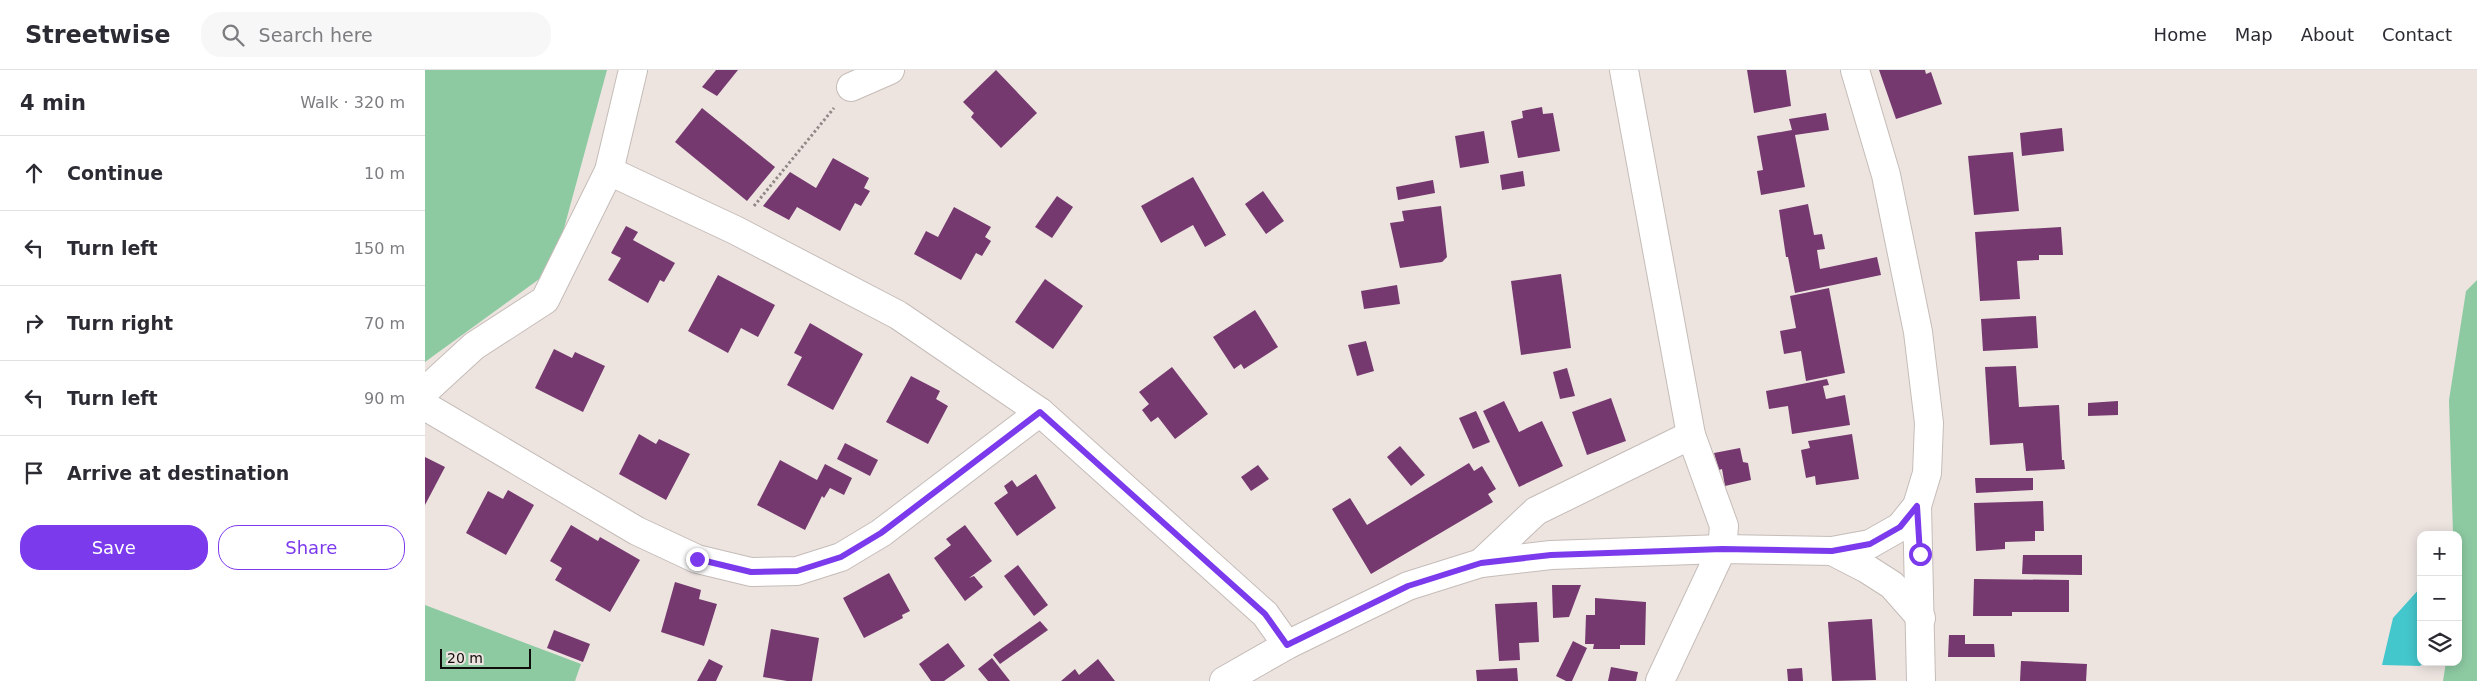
<!DOCTYPE html>
<meta charset="utf-8">
<style>
body{margin:0;font-family:"DejaVu Sans",sans-serif;background:#f7f7f7;color:#2b2b33}
.controls{position:absolute;right:15px;bottom:15px;display:grid;overflow:hidden;border-radius:10px;box-shadow:0 2px 12px #0003}
.controls button{width:45px;height:45px;display:grid;place-items:center;padding:0;border:0;border-bottom:1px solid #e1e1e2;background:#fff;color:#2b2b33;font:25px sans-serif}
.scale{position:absolute;left:15px;bottom:12px;width:91px;box-sizing:border-box;padding-left:5px;border:2px solid #100d0c;border-top:0;font-size:14px;line-height:18px;white-space:nowrap;color:#100d0c;-webkit-text-stroke:4px #ede4e0;paint-order:stroke}
.stop{position:absolute;width:15px;height:15px;margin:-11px;border:4px solid #7c3aed;border-radius:50%;background:#fff}
.stop.end{background:#7c3aed;border-color:#fff;box-shadow:0 1px 5px #0008}
.list{margin:0;padding:0;list-style:none}
h2{display:flex;justify-content:space-between;align-items:center;height:65px;margin:0;padding:0 20px;font-size:21px}
h2 small{font-size:16px;font-weight:400;color:#7c7c81}
.list li{display:grid;grid-template-columns:32px 1fr auto;gap:15px;align-items:center;box-sizing:border-box;height:75px;padding:0 20px;border-top:1px solid #e1e1e2}
.list b{display:block;font-size:19px;white-space:nowrap}
.list em{font-size:16px;font-style:normal;color:#7c7c81}
.actions{display:flex;gap:10px;padding:15px 20px}
.actions a{flex:1;padding:11px 0;border:1px solid #7c3aed;border-radius:20px;text-align:center;font-size:18px;color:#7c3aed}
.actions .main{background:#7c3aed;color:#fff}
.icon{flex:none;width:28px;height:28px;fill:none;stroke:currentColor;stroke-width:2;stroke-linecap:round;stroke-linejoin:round}
.map{position:relative;flex:none;width:2052px;height:611px;overflow:hidden}
header{display:flex;align-items:center;gap:30px;box-sizing:border-box;height:70px;padding:0 25px;background:#fff;border-bottom:1px solid #e1e1e2}
header strong{font-size:24px}
nav{display:flex;gap:28px;margin-inline-start:auto;font-size:18px}
.search{width:350px;height:45px;background:#f7f7f7;display:flex;align-items:center;gap:12px;box-sizing:border-box;padding:0 18px;border-radius:20px;color:#7c7c81;font-size:19px}
main{display:flex}
aside{flex:1;background:#fff}
.map>svg:first-child{display:block}
.green{fill:#8dcaa2}
.water{fill:#44c7cc}
.building{fill:#75396f}
.lines{fill:none;stroke-linecap:round;stroke-linejoin:round}
.minor-casing{stroke:#c5bcb8;stroke-width:30}
.path{stroke:#8f8986;stroke-width:3;stroke-dasharray:2.5 2.5;stroke-linecap:butt}
.minor{stroke:#fff;stroke-width:28}
.route{stroke:#7c3aed;stroke-width:6}
</style>
<header>
<strong>Streetwise</strong>
<div class="search"><svg class="icon" aria-label="search" viewBox="0 0 24 24"><circle cx="10" cy="10" r="6"/><path d="M15 15l6 6"/></svg>Search here</div>
<nav><a>Home</a><a>Map</a><a>About</a><a>Contact</a></nav>
</header>
<main>
<aside>
<h2>4 min<small>Walk · 320 m</small></h2>
<ul class="list">
<li><svg class="icon" aria-label="ahead" viewBox="0 0 24 24"><path d="M12 20V5M6 11l6-6 6 6"/></svg><div><b>Continue</b></div><em>10 m</em></li>
<li><svg class="icon" aria-label="left" viewBox="0 0 24 24"><path d="M17 20v-9H6M10 6l-5 5 5 5"/></svg><div><b>Turn left</b></div><em>150 m</em></li>
<li><svg class="icon" aria-label="right" viewBox="0 0 24 24"><path d="M7 20v-9h11M14 6l5 5-5 5"/></svg><div><b>Turn right</b></div><em>70 m</em></li>
<li><svg class="icon" aria-label="left" viewBox="0 0 24 24"><path d="M17 20v-9H6M10 6l-5 5 5 5"/></svg><div><b>Turn left</b></div><em>90 m</em></li>
<li><svg class="icon" aria-label="arrive" viewBox="0 0 24 24"><path d="M6 21V4h12l-3 4 3 4H6"/></svg><div><b>Arrive at destination</b></div></li>
</ul>
<div class="actions"><a class="main">Save</a><a>Share</a></div>
</aside>
<div class="map">
<svg width="2052" height="611" viewBox="0 0 2052 611">
<rect width="100%" height="100%" fill="#ede4e0"/>
<g class="green">
<path d="M0,0H182L128,199L0,292Z"/>
<path d="M2052,210V611H2018L2021,592H2033V465H2028L2024,330L2041,221Z"/>
<path d="M0,535L156,594L150,611H0Z"/>
</g>
<path class="water" d="M1996,517V592H1999L1995,596L1957,595L1968,548Z"/>
<g class="building">
<path d="M291,0H313L292,26L277,17Z"/>
<path d="M571,0L612,43L576,78L546,47L549,43L538,32Z"/>
<path d="M1322,0H1361L1366,36L1329,43Z"/>
<path d="M1454,0H1500L1501,4L1506,2L1517,34L1471,49Z"/>
<path d="M1117,37L1118,44L1128,43L1135,81L1093,88L1086,51L1098,48L1097,41Z"/>
<path d="M277,38L350,97L322,131L250,72Z"/>
<path d="M1401,43L1404,60L1370,65L1380,117L1336,125L1332,101L1338,100L1332,66L1367,60L1364,49Z"/>
<path d="M1637,58L1639,81L1597,86L1595,63Z"/>
<path d="M1059,61L1064,93L1035,98L1030,66Z"/>
<path d="M1588,82L1594,141L1549,145L1543,86Z"/>
<path d="M408,88L444,108L439,118L445,121L436,136L430,133L415,161L372,137L364,150L338,136L365,102L391,118Z"/>
<path d="M1098,101L1100,116L1077,120L1075,105Z"/>
<path d="M768,107L801,165L780,177L768,155L736,173L716,136Z"/>
<path d="M1008,110L1010,123L973,130L971,117Z"/>
<path d="M838,121L859,151L841,164L820,134Z"/>
<path d="M632,126L648,137L627,168L610,157Z"/>
<path d="M1383,134L1389,165L1397,164L1400,179L1392,180L1395,199L1452,187L1456,205L1370,223L1363,187H1361L1354,140Z"/>
<path d="M1016,136L1022,187L1017,192L975,198L965,153L979,151L977,141Z"/>
<path d="M529,137L566,157L560,167L566,171L557,186L551,183L536,210L489,184L501,161L513,167Z"/>
<path d="M201,156L213,162L208,170L250,193L239,212L235,210L223,233L183,210L196,188L186,183Z"/>
<path d="M1636,157L1638,185H1614V190L1592,191L1595,229L1555,231L1550,162Z"/>
<path d="M1136,204L1146,278L1096,285L1086,211Z"/>
<path d="M293,205L350,235L333,267L316,258L303,283L263,261Z"/>
<path d="M620,209L658,236L628,279L590,252Z"/>
<path d="M972,215L975,234L939,239L936,221Z"/>
<path d="M1404,218L1420,303L1381,311L1376,281L1359,284L1355,261L1371,258L1365,226Z"/>
<path d="M830,240L853,277L819,299L816,294L809,299L788,267Z"/>
<path d="M1611,246L1613,278L1558,281L1556,249Z"/>
<path d="M385,253L438,284L408,340L362,315L377,287L369,283Z"/>
<path d="M941,271L949,301L932,306L923,275Z"/>
<path d="M129,279L147,288L150,282L180,296L158,342L110,318Z"/>
<path d="M1591,296L1594,337L1634,335L1637,390H1639L1640,399L1601,401L1598,373L1565,375L1560,297Z"/>
<path d="M747,297L783,344L750,369L733,347L726,352L717,340L724,334L714,322Z"/>
<path d="M1142,298L1150,326L1135,329L1128,302Z"/>
<path d="M486,306L515,321L511,329L523,336L503,374L461,352Z"/>
<path d="M1402,309L1404,315L1398,316L1401,329L1420,325L1425,355L1367,364L1363,336L1344,339L1341,321Z"/>
<path d="M1186,328L1201,371L1162,385L1147,342Z"/>
<path d="M1079,331L1094,362L1117,351L1138,396L1094,417L1058,341Z"/>
<path d="M1693,331V345L1663,346V333Z"/>
<path d="M1051,341L1065,372L1048,379L1034,348Z"/>
<path d="M214,364L231,374L234,369L265,384L241,430L194,404Z"/>
<path d="M1427,364L1434,409L1391,415L1390,406L1381,408L1376,380L1385,378L1383,371Z"/>
<path d="M420,373L453,390L445,406L412,389Z"/>
<path d="M975,376L1000,405L986,416L962,387Z"/>
<path d="M1315,378L1318,392L1323,393L1326,410L1300,416L1297,399L1294,400L1289,383Z"/>
<path d="M0,387L20,397L0,435Z"/>
<path d="M355,390L392,410L400,394L427,408L419,425L405,418L399,428L397,426L380,460L332,435Z"/>
<path d="M1044,393L1049,401L1057,396L1071,419L1063,424L1068,432L946,504L907,439L925,428L942,455Z"/>
<path d="M833,395L844,409L826,421L816,407Z"/>
<path d="M611,404L631,438L592,466L569,433L583,423L579,416L587,410L592,417Z"/>
<path d="M1550,408H1608V420L1551,423Z"/>
<path d="M83,420L109,435L81,485L41,463L63,421L78,429Z"/>
<path d="M1618,431L1619,461H1610V471L1580,472V479L1551,481L1549,433Z"/>
<path d="M146,455L173,471L175,467L215,490L185,542L130,510L137,498L125,491Z"/>
<path d="M540,455L567,491L544,508L549,506L558,517L540,531L509,488L526,475L521,469Z"/>
<path d="M1598,485H1657V505L1597,504Z"/>
<path d="M593,495L623,535L609,546L579,506Z"/>
<path d="M464,503L485,541L477,545L478,548L439,568L418,528Z"/>
<path d="M1549,509L1644,510V542H1587V546H1548Z"/>
<path d="M250,512L276,520L274,529L292,534L279,576L236,562Z"/>
<path d="M1127,515H1156L1144,547L1128,548Z"/>
<path d="M1170,528L1221,532L1220,575H1195V579H1168L1169,574H1160L1161,545H1170Z"/>
<path d="M1112,532L1114,572L1094,573L1095,590L1074,591L1070,534Z"/>
<path d="M1447,549L1451,610L1407,611L1403,552Z"/>
<path d="M615,551L623,560L575,594L568,585L570,583Z"/>
<path d="M346,559L394,568L387,611H362L338,607Z"/>
<path d="M129,560L165,574L158,592L122,578Z"/>
<path d="M1524,565H1540V574H1569L1570,587H1523Z"/>
<path d="M1148,571L1162,578L1147,611H1141L1131,606Z"/>
<path d="M523,573L540,596L519,611H506L494,594Z"/>
<path d="M567,588L585,611H563L553,599Z"/>
<path d="M284,589L298,596L291,611H272Z"/>
<path d="M673,589L690,611H636L650,599L654,605Z"/>
<path d="M1596,591L1662,594L1661,611H1595Z"/>
<path d="M1186,597L1213,602L1211,611H1183Z"/>
<path d="M1092,598L1093,611H1052L1051,600Z"/>
<path d="M1377,598L1378,611H1363L1362,599Z"/>
</g>
<g class="lines">
<defs>
<g id="minor">
<path d="M1199,0L1266,365L1299,456L1297,479L1235,611"/>
<path d="M1430,0L1461,105L1493,262L1504,353L1502,403L1492,436L1496,611"/>
<path d="M426,17L465,0"/>
<path d="M184,101L208,0"/>
<path d="M0,321L49,276L120,230L184,101L310,160L473,245L615,342L840,544L862,575"/>
<path d="M0,336L212,461L272,489L326,502L372,501L416,487L456,463L615,342"/>
<path d="M1407,481L1442,499L1467,515L1496,548"/>
<path d="M1056,493L1111,441L1266,365"/>
<path d="M799,611L862,575L983,516L1056,493L1126,485L1297,479L1407,481L1445,474L1475,457L1492,436"/>
</g>
</defs>
<use href="#minor" class="minor-casing"/>
<path class="path" d="M329,136L409,38"/>
<use href="#minor" class="minor"/>
</g>
<g class="lines">
<path class="route" d="M272,489L326,502L372,501L416,487L456,463L615,342L840,544L862,575L983,516L1056,493L1126,485L1297,479L1407,481L1445,474L1475,457L1492,436L1495,484"/>
</g>
</svg>
<div class="controls">
<button>+</button>
<button>−</button>
<button><svg class="icon" aria-label="layers" viewBox="0 0 24 24"><path d="M12 4l9 5-9 5-9-5zM3 14l9 5 9-5"/></svg></button>
</div>
<div class="scale">20 m</div>
<div class="stop" style="left:1495px;top:484px"></div>
<div class="stop end" style="left:272px;top:489px"></div>
</div>
</main>
